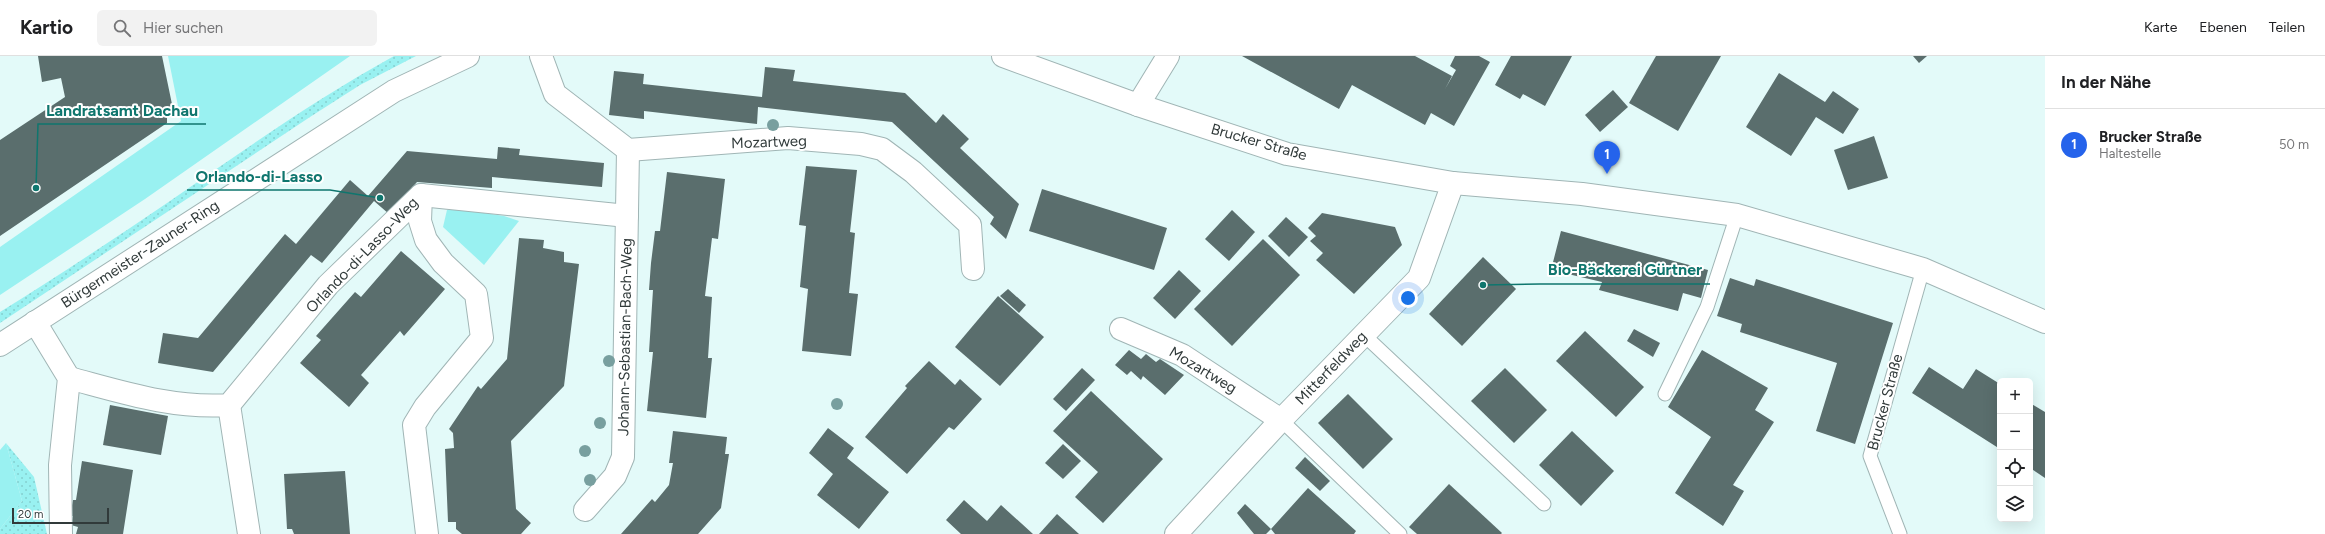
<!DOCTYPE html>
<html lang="de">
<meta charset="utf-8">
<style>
body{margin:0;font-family:Figtree,sans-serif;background:#f2f2f2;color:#202124}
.controls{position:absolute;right:12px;bottom:12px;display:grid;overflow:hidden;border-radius:6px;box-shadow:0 4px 16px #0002}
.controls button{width:36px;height:36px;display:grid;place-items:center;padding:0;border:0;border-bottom:1px solid #e0e0e0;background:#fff;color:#202124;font:20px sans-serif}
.scale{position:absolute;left:12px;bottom:10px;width:97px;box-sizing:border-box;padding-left:4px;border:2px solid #313a3a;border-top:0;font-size:11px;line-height:14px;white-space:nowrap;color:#313a3a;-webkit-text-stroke:3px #fff;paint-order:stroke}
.you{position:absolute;left:1408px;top:242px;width:14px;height:14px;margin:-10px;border:3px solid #fff;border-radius:50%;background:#1a73e8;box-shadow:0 0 0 6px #1a73e833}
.badge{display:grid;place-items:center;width:26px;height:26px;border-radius:50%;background:#2563eb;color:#fff;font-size:13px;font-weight:700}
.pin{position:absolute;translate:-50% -33px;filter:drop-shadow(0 1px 2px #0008)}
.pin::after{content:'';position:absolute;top:21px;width:14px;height:12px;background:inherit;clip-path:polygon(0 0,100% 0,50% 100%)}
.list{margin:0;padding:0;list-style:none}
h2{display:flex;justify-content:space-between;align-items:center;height:52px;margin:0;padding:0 16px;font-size:17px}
h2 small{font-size:13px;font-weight:400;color:#757577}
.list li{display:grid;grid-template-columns:26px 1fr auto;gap:12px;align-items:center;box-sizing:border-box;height:72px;padding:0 16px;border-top:1px solid #e0e0e0}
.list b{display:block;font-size:15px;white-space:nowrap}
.list p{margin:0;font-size:13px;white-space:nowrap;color:#757577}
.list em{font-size:13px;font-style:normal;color:#757577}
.icon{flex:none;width:22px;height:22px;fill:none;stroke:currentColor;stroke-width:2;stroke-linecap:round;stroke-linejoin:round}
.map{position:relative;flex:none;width:2045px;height:478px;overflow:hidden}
header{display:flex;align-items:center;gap:24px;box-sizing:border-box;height:56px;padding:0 20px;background:#fff;border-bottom:1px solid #e0e0e0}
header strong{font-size:19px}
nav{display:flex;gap:22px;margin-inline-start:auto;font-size:14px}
.search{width:280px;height:36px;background:#f2f2f2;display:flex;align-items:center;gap:10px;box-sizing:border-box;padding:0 14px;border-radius:6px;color:#757577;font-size:15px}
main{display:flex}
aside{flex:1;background:#fff}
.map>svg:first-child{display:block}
.grass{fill:url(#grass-dots)}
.park{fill:#99f1f1}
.building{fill:#5a6e6d}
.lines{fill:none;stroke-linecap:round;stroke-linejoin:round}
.service-casing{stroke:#a0b5b5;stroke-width:15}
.minor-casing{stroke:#a0b5b5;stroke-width:24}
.secondary-casing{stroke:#a0b5b5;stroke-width:24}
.service{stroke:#fff;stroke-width:13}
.minor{stroke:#fff;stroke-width:22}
.secondary{stroke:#fff;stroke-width:22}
.tree{fill:#789f9f}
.labels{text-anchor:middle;stroke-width:4;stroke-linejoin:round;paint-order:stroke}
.street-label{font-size:15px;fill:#313a3a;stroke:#fff}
.leader{fill:none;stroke:#0f766e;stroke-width:1.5}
.callout-dot{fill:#0f766e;stroke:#fff;stroke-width:1.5}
.callout-label{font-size:16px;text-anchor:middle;font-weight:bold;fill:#0f766e;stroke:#fff;stroke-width:4;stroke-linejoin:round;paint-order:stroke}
</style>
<header>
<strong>Kartio</strong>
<div class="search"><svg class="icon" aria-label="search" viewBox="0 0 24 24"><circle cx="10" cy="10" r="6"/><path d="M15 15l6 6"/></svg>Hier suchen</div>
<nav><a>Karte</a><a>Ebenen</a><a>Teilen</a></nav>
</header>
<main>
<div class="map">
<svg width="2045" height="478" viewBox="0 0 2045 478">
<defs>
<pattern id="grass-dots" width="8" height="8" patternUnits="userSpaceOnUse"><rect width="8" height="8" fill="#99f1f1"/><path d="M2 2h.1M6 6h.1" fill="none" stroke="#84cfcf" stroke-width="1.8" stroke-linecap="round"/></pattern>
</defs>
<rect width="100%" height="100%" fill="#e3faf9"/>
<g class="grass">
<path d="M394,0H416L360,29L310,61L0,267V256C58,220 114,183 170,145C244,94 316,43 394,0Z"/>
<path d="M6,387L34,421L47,478H0V473L22,445Z"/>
</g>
<g class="park">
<path d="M168,0H350L145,143L0,239V191L181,65Z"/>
<path d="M459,153L504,160L519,165L484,209L443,171L447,154Z"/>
<path d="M6,387L22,445L0,473V394Z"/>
</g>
<g class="building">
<path d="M38,0H162L173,53L167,57V67L0,180V84L65,41L61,22L42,26Z"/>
<path d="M1242,0H1415L1452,20L1445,33L1456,14L1450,10L1455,0H1479L1490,6L1454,70L1431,57L1425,69L1352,29L1339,53Z"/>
<path d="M1511,0H1572L1545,50L1523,38L1520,43L1495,29Z"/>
<path d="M1656,0H1721L1678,75L1629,47Z"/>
<path d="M1913,0H1927L1919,7Z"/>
<path d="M765,11L795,14L793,25L905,37L936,67L943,58L969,83L960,92L1019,148L1006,183L990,168L994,161L892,66L758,51L757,68L644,55V63L609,59L614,15L644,18L643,28L762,41Z"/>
<path d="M1779,17L1825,46L1833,35L1859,53L1843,78L1816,61L1791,100L1746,71Z"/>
<path d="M1613,34L1628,51L1600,76L1585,59Z"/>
<path d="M1874,80L1888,122L1848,134L1834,94Z"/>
<path d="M498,91L520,93L519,99L604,107L602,131L492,121V132L417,126L389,158L374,145L322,207L311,199L213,316L158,307L163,277L198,282L285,178L296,188L350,124L368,140L407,95L497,103Z"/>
<path d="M806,110L857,114L850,176L855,177L849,237L858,238L851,300L802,295L808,233L800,231L806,170L799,169Z"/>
<path d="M667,116L725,123L718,183L712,182L705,240L712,241L708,302H712L706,362L647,355L653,296H649L653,234H649L651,207L655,175H660Z"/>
<path d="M1042,133L1167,172L1154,214L1029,175Z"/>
<path d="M1232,154L1255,176L1229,205L1205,183Z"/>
<path d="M1322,157L1395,171L1402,189L1354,238L1316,204L1323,197L1310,185L1316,180L1308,172Z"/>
<path d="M1286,161L1308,181L1289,201L1268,180Z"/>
<path d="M1561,175L1708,214L1701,242L1683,237L1678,255L1599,234L1602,226L1551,214Z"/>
<path d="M519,182L544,184L543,192L564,196V206L579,208L564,330L511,385L516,453L531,467L521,478H462L456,473V466H448L445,393L454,392L453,377L449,373L478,330L481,333L507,303Z"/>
<path d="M1263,183L1300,219L1232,290L1194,253Z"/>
<path d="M401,195L445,233L404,280L400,275L361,319L369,327L349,351L300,307L321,284L316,280L355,236L361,241Z"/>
<path d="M1483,201L1516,233L1462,290L1429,258Z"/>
<path d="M1179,214L1201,235L1175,263L1153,242Z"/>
<path d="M1730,222L1754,230L1756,223L1893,267L1855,388L1816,375L1837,307L1740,276L1742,268L1717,260Z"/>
<path d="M1008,233L1026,249L1019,257L1000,240Z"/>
<path d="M998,240L1044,281L1000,330L955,291Z"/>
<path d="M1634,273L1660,287L1653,301L1627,285Z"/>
<path d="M1585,275L1644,331L1616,361L1556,305Z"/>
<path d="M1129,294L1141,303L1146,298L1156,306L1160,303L1184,319L1165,339L1143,320L1141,324L1131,315L1127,319L1115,309Z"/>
<path d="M1702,294L1768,332L1755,354L1774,366L1733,429L1744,435L1723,470L1675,437L1711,381L1668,351Z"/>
<path d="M929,305L955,329L960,323L982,343L954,374L949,371L907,418L865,381L907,332L905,330Z"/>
<path d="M1929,311L1963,333L1976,313L2000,328V393L1912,337Z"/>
<path d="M1082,312L1095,324L1066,355L1053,343Z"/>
<path d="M1505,312L1547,354L1514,387L1471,345Z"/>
<path d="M1091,335L1163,403L1103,467L1075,441L1098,416L1053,375Z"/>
<path d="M1348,338L1393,383L1363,413L1318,367Z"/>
<path d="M2030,347L2045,356V422L2030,412Z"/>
<path d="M110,349L168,360L161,399L103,389Z"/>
<path d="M828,372L854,392L847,402L889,436L859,473L817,439L833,418L809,397Z"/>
<path d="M673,375L727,381L725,398H729L721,452L698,478H621L652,443L655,446L669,429L673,407H669Z"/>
<path d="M1572,375L1614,415L1581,450L1539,409Z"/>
<path d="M1063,388L1081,405L1063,423L1045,407Z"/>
<path d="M1305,401L1330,425L1320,435L1295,412Z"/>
<path d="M82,405L133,414L123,478H76L78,471L71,469L73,460H70L73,444H76Z"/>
<path d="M345,415L350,478H294L292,473H287L284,418Z"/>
<path d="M1449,428L1502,477L1501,478H1417L1409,471Z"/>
<path d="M1308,432L1356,475L1354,478H1275L1271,473L1266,478H1254L1237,457L1245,448L1271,473Z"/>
<path d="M964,444L987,465L1001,449L1033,478H961L946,464Z"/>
<path d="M1057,458L1079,478H1039Z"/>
</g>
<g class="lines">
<defs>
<g id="service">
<path d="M1364,279L1544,448"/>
<path d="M1665,338L1707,251L1737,159"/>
<path d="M1281,364L1400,478"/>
<path d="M1900,478L1870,400L1923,213"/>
</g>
<g id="minor">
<path d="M541,0L555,38L628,94L788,82L861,88L882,93L913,116L970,169L973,213"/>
<path d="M1138,49L1168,0"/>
<path d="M421,139L420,165L426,184L443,207L476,238L482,282L425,351L414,369L427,478"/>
<path d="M35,266L69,322L60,409L61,478"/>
<path d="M1121,273L1182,299L1281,364"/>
<path d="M69,322C122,336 173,353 229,349L328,229L421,139L627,160"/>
<path d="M229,349L249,478"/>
<path d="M585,454L615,420L623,401L628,94"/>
<path d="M1176,478L1281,364L1419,222L1453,127"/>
</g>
<g id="secondary">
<path d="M1003,0L1138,49L1287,98L1453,127L1582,138L1737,159L1923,213L2045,266"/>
<path d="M0,289L394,35L468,0"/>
</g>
</defs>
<use href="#service" class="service-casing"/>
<use href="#minor" class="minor-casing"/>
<use href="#secondary" class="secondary-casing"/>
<use href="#service" class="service"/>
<use href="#minor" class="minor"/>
<use href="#secondary" class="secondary"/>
</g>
<g class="tree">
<circle cx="773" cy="69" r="6"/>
<circle cx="609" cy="305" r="6"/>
<circle cx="837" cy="348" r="6"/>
<circle cx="600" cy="367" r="6"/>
<circle cx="585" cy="395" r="6"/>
<circle cx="590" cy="424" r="6"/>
</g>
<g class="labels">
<g class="street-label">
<text transform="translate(769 86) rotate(-2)" y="5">Mozartweg</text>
<text transform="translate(1259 86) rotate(16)" y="5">Brucker Straße</text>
<text transform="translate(140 198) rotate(-33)" y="5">Bürgermeister-Zauner-Ring</text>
<text transform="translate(362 199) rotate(-46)" y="5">Orlando-di-Lasso-Weg</text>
<text transform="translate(625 281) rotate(-89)" y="5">Johann-Sebastian-Bach-Weg</text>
<text transform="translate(1331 312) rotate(-46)" y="5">Mitterfeldweg</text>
<text transform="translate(1203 314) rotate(31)" y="5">Mozartweg</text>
<text transform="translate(1885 346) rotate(-75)" y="5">Brucker Straße</text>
</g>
</g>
<path class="leader" d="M36 132L38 68H206M380 142L330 134H187M1483 229L1540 228H1710"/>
<g class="callout-dot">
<circle cx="36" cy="132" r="4"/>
<circle cx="380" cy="142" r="4"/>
<circle cx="1483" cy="229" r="4"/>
</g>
<g class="callout-label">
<text x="122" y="60">Landratsamt Dachau</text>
<text x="259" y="126">Orlando-di-Lasso</text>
<text x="1625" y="219">Bio-Bäckerei Gürtner</text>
</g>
</svg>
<div class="controls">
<button>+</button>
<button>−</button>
<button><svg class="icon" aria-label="locate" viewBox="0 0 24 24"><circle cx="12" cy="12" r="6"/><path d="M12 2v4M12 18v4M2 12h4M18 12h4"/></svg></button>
<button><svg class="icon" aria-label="layers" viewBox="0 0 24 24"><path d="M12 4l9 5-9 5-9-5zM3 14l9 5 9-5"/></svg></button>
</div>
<div class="scale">20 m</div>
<div class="you"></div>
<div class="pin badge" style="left:1607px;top:118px">1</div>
</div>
<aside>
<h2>In der Nähe<small></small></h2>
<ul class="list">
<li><span class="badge">1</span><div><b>Brucker Straße</b><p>Haltestelle</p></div><em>50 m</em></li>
</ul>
</aside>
</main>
